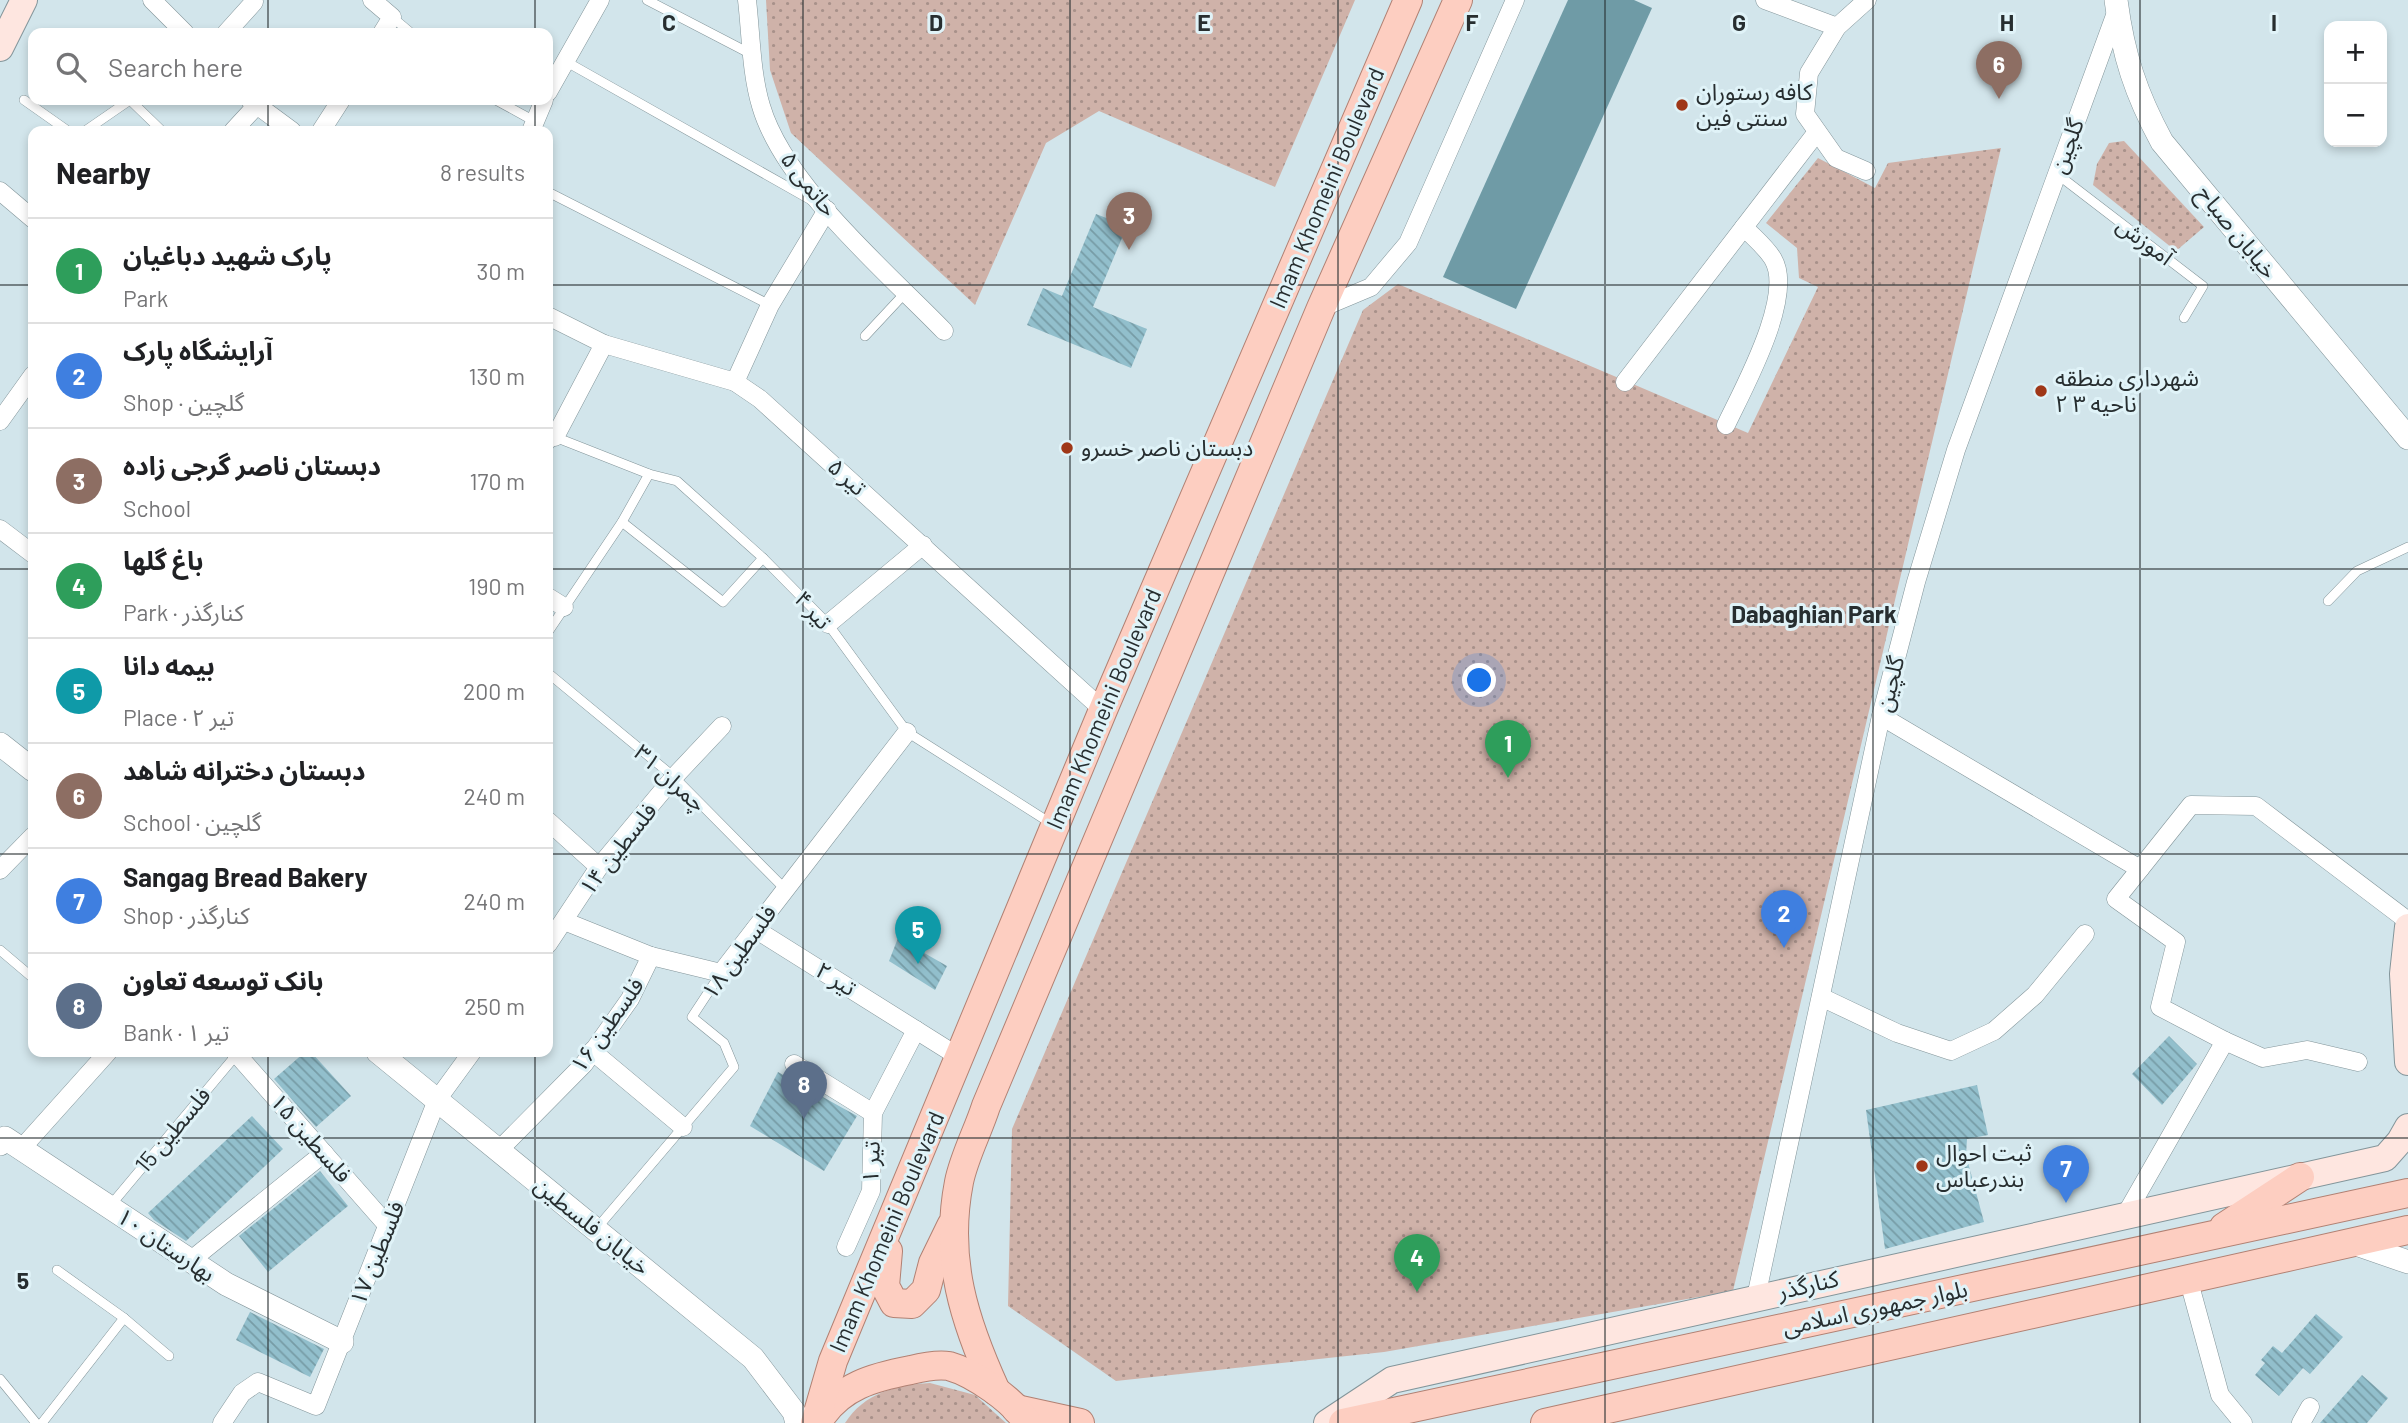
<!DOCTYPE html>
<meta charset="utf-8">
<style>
body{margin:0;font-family:Barlow,"Noto Sans Arabic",sans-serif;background:#f2f2f2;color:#202124}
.controls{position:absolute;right:21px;top:21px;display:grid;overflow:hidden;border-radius:14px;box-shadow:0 4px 10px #0003}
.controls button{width:63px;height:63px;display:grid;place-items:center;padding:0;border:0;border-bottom:2px solid #e0e0e0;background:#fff;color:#202124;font:35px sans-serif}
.you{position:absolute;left:1480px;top:681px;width:24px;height:24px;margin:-18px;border:5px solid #fff;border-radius:50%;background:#1a73e8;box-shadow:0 0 0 10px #1a73e833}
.badge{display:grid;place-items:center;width:46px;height:46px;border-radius:50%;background:#7c3aed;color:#fff;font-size:23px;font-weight:700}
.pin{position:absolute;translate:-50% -58px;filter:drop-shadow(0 2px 4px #0008)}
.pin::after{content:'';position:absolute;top:37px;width:24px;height:21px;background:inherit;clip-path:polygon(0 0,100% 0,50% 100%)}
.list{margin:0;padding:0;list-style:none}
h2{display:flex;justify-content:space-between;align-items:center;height:91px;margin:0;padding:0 28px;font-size:30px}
h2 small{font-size:23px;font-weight:400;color:#757577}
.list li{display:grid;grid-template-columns:46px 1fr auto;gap:21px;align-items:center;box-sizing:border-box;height:105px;padding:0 28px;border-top:2px solid #e0e0e0}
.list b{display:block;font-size:26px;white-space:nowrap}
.list p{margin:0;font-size:23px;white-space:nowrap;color:#757577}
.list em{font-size:23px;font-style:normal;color:#757577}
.icon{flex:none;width:38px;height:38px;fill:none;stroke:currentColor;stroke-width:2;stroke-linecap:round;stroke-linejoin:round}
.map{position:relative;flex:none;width:2408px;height:1423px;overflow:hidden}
.search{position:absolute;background:#fff;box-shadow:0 4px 10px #0003;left:28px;top:28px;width:525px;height:77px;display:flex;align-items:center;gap:18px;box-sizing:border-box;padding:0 24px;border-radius:14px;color:#757577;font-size:26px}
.panel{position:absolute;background:#fff;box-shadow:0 4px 10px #0003;left:28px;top:126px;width:525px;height:931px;border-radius:14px}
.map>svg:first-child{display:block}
.green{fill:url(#green-dots)}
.water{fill:#6f9ba6}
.building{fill:url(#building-back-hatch)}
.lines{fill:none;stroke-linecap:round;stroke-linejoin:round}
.service-casing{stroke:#83959a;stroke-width:10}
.minor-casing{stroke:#83959a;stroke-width:19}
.tertiary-casing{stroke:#83959a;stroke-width:24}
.secondary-casing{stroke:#83959a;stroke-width:28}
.primary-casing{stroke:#b18173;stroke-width:30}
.service{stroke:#fff;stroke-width:9}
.minor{stroke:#fff;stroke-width:18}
.tertiary{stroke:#fff;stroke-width:23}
.secondary{stroke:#fee6e0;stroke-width:26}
.primary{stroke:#fdcec1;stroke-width:28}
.grid{fill:none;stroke:#272e30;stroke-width:2;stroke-opacity:0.55}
.poi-dot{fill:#9f3718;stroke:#e0f3f8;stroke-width:2.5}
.labels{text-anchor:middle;stroke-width:6;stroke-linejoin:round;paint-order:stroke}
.poi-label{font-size:23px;fill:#272e30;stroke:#e0f3f8;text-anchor:start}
.street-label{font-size:23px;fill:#272e30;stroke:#e0f3f8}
.neighbourhood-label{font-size:24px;font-weight:bold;fill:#272e30;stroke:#e0f3f8}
.grid-label{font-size:23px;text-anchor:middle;font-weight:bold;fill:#272e30;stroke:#e0f3f8;stroke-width:6;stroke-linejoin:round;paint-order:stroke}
</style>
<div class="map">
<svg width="2408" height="1423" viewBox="0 0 2408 1423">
<defs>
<pattern id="green-dots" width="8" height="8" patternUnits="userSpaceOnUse" patternTransform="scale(1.75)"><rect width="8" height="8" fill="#cfb2a9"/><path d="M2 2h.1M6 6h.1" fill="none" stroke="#a8918a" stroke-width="1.8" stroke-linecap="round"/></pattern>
<pattern id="building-back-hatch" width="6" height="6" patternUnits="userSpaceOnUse" patternTransform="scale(1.75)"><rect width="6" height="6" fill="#92bfcc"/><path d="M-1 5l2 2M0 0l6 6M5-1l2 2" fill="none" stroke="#779ca6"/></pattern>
</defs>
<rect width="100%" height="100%" fill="#d2e5eb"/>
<g class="green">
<path d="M766,0H1355L1275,187L1099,111L1046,143L975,305L791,133L770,70Z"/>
<path d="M2124,141L2204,227L2176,251L2093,185L2097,164L2109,143Z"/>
<path d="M2001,148L1733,1291L1384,1352L1116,1381L1008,1306L1012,1129L1363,310L1398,284L1748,433L1818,287L1799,278L1797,248L1766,223L1818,158L1875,188L1888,163Z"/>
<path d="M930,1383L975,1395L1006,1423H845C864,1393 896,1385 930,1383Z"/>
</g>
<path class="water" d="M1568,0H1634L1652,8L1516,309L1443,277Z"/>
<g class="building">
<path d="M1096,214L1127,226L1093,307L1147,329L1131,368L1027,325L1043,288L1062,296Z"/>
<path d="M898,938L947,966L935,990L889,961Z"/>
<path d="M2169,1036L2197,1064L2162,1105L2132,1074Z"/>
<path d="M305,1052H311L351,1096L316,1127L274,1079Z"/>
<path d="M778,1072L857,1116L824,1171L750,1126Z"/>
<path d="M1977,1085L1988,1135L1967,1139L1966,1155L1984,1222L1885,1249L1866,1110Z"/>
<path d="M252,1116L283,1149L186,1241L154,1220L148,1213Z"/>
<path d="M320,1171L348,1206L268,1272L239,1236Z"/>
<path d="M250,1312L324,1349L310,1377L236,1340Z"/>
<path d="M2316,1314L2343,1337L2310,1374L2303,1368L2279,1396L2255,1375L2265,1363L2261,1360L2273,1346L2282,1353Z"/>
<path d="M2362,1375L2388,1398L2367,1423H2320Z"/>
</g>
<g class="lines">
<defs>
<g id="service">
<path d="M647,0L751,54"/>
<path d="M392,17L411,33"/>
<path d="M565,61L811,200"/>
<path d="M24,100L68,131"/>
<path d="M130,100L162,131"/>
<path d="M496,100L536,122"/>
<path d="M85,131L130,100"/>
<path d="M2057,174L2203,286L2184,318"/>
<path d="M548,192L770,305"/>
<path d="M865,336L906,292"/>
<path d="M548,447L555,437L649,474L677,481L763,558L828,624L907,732L1052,824"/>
<path d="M622,522L723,602L763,558"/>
<path d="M2328,601L2357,571L2408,547"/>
<path d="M548,632L622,522L649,474"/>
<path d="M548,673L674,777L786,890"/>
<path d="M0,950L33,978"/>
<path d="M110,1206L237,1054"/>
<path d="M597,1228L734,1067L724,1043L692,1017L721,973"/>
<path d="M57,1270L124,1318L169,1356"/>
<path d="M0,1379L36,1423"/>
<path d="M42,1423L124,1318"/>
</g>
<g id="minor">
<path d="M152,0L185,33"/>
<path d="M372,0L392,17L382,33"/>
<path d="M747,0C751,34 751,73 761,106C784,185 887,272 944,331"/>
<path d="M1765,0L1837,27"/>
<path d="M226,33L254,2"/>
<path d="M548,92L600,0"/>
<path d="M250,100L292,131"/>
<path d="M233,131L256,106"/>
<path d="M321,131L341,100"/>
<path d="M531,131L544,100"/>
<path d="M1866,171L1836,158L1805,114L1809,73L1837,27L1867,0"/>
<path d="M0,191L33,219"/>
<path d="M1321,308L1371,287L1408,243L1515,0"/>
<path d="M548,316L604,344L735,382L760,399L1103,710"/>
<path d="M735,382L770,305L827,210"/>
<path d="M1625,382L1817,132"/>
<path d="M0,421L33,375"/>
<path d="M1726,425C1743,389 1795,296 1773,259C1766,247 1753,237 1744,227"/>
<path d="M555,437L604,344"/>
<path d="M0,529L33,554"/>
<path d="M548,597L564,607"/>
<path d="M828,624L923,545"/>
<path d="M1881,716L2140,869"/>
<path d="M548,821L599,867"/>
<path d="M0,870L33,836"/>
<path d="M564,921L651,956L721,973L907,732"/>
<path d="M755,929L959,1057"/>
<path d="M548,944L599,867L674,777L722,726"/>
<path d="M1821,997L1897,1033L1951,1051L1994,1031L2035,995L2085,934"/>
<path d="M2225,1041L2263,1058L2307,1050L2358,1062"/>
<path d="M592,1051L683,1127"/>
<path d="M235,1052L387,1225"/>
<path d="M794,1064L873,1113"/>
<path d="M21,1149L108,1052"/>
<path d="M499,1150L584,1064L630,999L651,956"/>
<path d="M2126,1214L2225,1041L2160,1007L2176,942L2116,899L2191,805L2256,806L2408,921"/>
<path d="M846,1247L871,1191L873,1113L916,1030"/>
<path d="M190,1261L324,1153"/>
<path d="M2188,1278L2220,1395L2243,1423"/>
<path d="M1756,1297L1881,716L1916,582L1956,450L2117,10"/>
<path d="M222,1423L242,1393L258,1382L316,1406L437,1100L472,1052"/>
<path d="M2301,1423L2310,1407"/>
</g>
<g id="tertiary">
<path d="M2116,0C2123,55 2136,94 2162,142L2408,438"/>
<path d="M0,744L33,770"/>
<path d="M378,1052L753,1358L794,1412L797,1423"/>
<path d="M0,1144L5,1138L226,1284L342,1342"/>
<path d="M2350,1242L2408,1262"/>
</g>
<g id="secondary">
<path d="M0,48L24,0"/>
<path d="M2408,927L2403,974L2408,1062"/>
<path d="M1327,1423L1392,1380L2385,1158L2400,1141L2408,1127"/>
</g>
<g id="primary">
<path d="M2224,1227L2300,1177"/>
<path d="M888,1251L885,1286L894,1303L912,1304L926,1290L933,1263L951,1226"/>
<path d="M996,1391C964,1321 944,1259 959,1182C964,1157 978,1131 986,1106L1321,308L1458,0"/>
<path d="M1016,1409L1080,1423"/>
<path d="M819,1420C840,1386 874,1377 911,1370C923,1367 937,1364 949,1366C974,1373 1015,1401 1027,1423"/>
<path d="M815,1423L833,1361L1103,710L1408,0"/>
<path d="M1343,1423L2408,1193"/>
<path d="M1545,1423L2408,1230"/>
</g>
</defs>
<use href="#service" class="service-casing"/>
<use href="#minor" class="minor-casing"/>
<use href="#tertiary" class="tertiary-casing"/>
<use href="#secondary" class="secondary-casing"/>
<use href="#primary" class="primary-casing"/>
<use href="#service" class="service"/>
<use href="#minor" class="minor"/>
<use href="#tertiary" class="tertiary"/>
<use href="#secondary" class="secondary"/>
<use href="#primary" class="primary"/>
</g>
<path class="grid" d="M268,0V33M535,0V33M803,0V1423M1070,0V1423M1338,0V1423M1605,0V1423M1873,0V1423M2140,0V1423M268,100V131M535,100V131M0,285H33M548,285H2408M0,569H33M548,569H2408M0,854H33M548,854H2408M268,1052V1423M535,1052V1423M0,1138H2408"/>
<g class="poi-dot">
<circle cx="1682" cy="105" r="7"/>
<circle cx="2041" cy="391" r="7"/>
<circle cx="1067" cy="448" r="7"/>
<circle cx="1922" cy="1166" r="7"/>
</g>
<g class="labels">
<g class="poi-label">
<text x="1696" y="100">کافه رستوران<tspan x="1696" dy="26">سنتی فین</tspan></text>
<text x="2055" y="386">شهرداری منطقه<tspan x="2055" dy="26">۲ ناحیه ۳</tspan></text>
<text x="1081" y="456">دبستان ناصر خسرو</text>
<text x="1936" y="1161">ثبت احوال<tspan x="1936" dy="26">بندرعباس</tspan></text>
</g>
<g class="street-label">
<text transform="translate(2067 146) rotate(-70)" y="8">گلچین</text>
<text transform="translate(809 184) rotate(52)" y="8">حاتمی ۵</text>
<text transform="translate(1327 188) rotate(-67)" y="8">Imam Khomeini Boulevard</text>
<text transform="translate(2237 232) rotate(51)" y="8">خیابان صباح</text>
<text transform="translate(2145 241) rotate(37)" y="8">آموزش</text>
<text transform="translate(847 477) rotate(42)" y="8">تیر ۵</text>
<text transform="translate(813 610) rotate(48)" y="8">تیر ۴</text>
<text transform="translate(1890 684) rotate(-76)" y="8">گلچین</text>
<text transform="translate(1104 709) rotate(-67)" y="8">Imam Khomeini Boulevard</text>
<text transform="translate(670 778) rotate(42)" y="8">چمران ۳۱</text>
<text transform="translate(618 849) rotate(-52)" y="8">فلسطین ۱۴</text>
<text transform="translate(739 952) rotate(-54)" y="8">فلسطین ۱۸</text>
<text transform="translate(836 979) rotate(32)" y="8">تیر ۲</text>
<text transform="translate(607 1025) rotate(-55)" y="8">فلسطین ۱۶</text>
<text transform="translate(173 1130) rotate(-50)" y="8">فلسطین 15</text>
<text transform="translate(311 1138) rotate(49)" y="8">فلسطین ۱۵</text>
<text transform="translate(871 1162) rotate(-88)" y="8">تیر ۱</text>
<text transform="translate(592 1226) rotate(39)" y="8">خیابان فلسطین</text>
<text transform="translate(887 1232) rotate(-67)" y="8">Imam Khomeini Boulevard</text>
<text transform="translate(166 1245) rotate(34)" y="8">بهارستان ۱۰</text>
<text transform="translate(377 1253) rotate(-68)" y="8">فلسطین ۱۷</text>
<text transform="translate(1808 1285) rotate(-13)" y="8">کنارگذر</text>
<text transform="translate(1875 1308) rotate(-12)" y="8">بلوار جمهوری اسلامی</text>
</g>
<g class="neighbourhood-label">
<text x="1814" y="623">Dabaghian Park</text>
</g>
</g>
<g class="grid-label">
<text x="669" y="31">C</text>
<text x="936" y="31">D</text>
<text x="1204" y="31">E</text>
<text x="1472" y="31">F</text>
<text x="1739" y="31">G</text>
<text x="2007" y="31">H</text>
<text x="2274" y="31">I</text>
<text x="23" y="1289">5</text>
</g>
</svg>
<div class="controls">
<button>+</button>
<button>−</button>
</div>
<div class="you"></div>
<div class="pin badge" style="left:1508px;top:778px;background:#2e9e5b">1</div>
<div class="pin badge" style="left:1784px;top:948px;background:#3f7fe0">2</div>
<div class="pin badge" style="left:1129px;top:250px;background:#8d6e63">3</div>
<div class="pin badge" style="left:1417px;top:1292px;background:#2e9e5b">4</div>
<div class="pin badge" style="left:918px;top:964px;background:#0f9aa8">5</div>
<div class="pin badge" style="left:1999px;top:99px;background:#8d6e63">6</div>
<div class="pin badge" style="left:2066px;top:1203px;background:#3f7fe0">7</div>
<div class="pin badge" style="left:804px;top:1119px;background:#5c6f8a">8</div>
<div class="search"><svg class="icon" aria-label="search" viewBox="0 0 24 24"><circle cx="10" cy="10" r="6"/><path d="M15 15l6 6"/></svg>Search here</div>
<section class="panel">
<h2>Nearby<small>8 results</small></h2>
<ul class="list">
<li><span class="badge" style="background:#2e9e5b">1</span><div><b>پارک شهید دباغیان</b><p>Park</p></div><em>30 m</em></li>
<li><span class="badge" style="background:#3f7fe0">2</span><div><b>آرایشگاه پارک</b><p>Shop · گلچین</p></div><em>130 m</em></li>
<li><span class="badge" style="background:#8d6e63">3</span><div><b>دبستان ناصر گرجی زاده</b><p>School</p></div><em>170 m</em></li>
<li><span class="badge" style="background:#2e9e5b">4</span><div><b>باغ گلها</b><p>Park · کنارگذر</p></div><em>190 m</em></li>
<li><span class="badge" style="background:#0f9aa8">5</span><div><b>بیمه دانا</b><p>Place · تیر ۲</p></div><em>200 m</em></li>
<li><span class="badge" style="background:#8d6e63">6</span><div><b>دبستان دخترانه شاهد</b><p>School · گلچین</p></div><em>240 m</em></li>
<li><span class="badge" style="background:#3f7fe0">7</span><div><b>Sangag Bread Bakery</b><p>Shop · کنارگذر</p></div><em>240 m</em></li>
<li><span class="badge" style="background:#5c6f8a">8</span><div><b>بانک توسعه تعاون</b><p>Bank · تیر ۱</p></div><em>250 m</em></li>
</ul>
</section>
</div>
